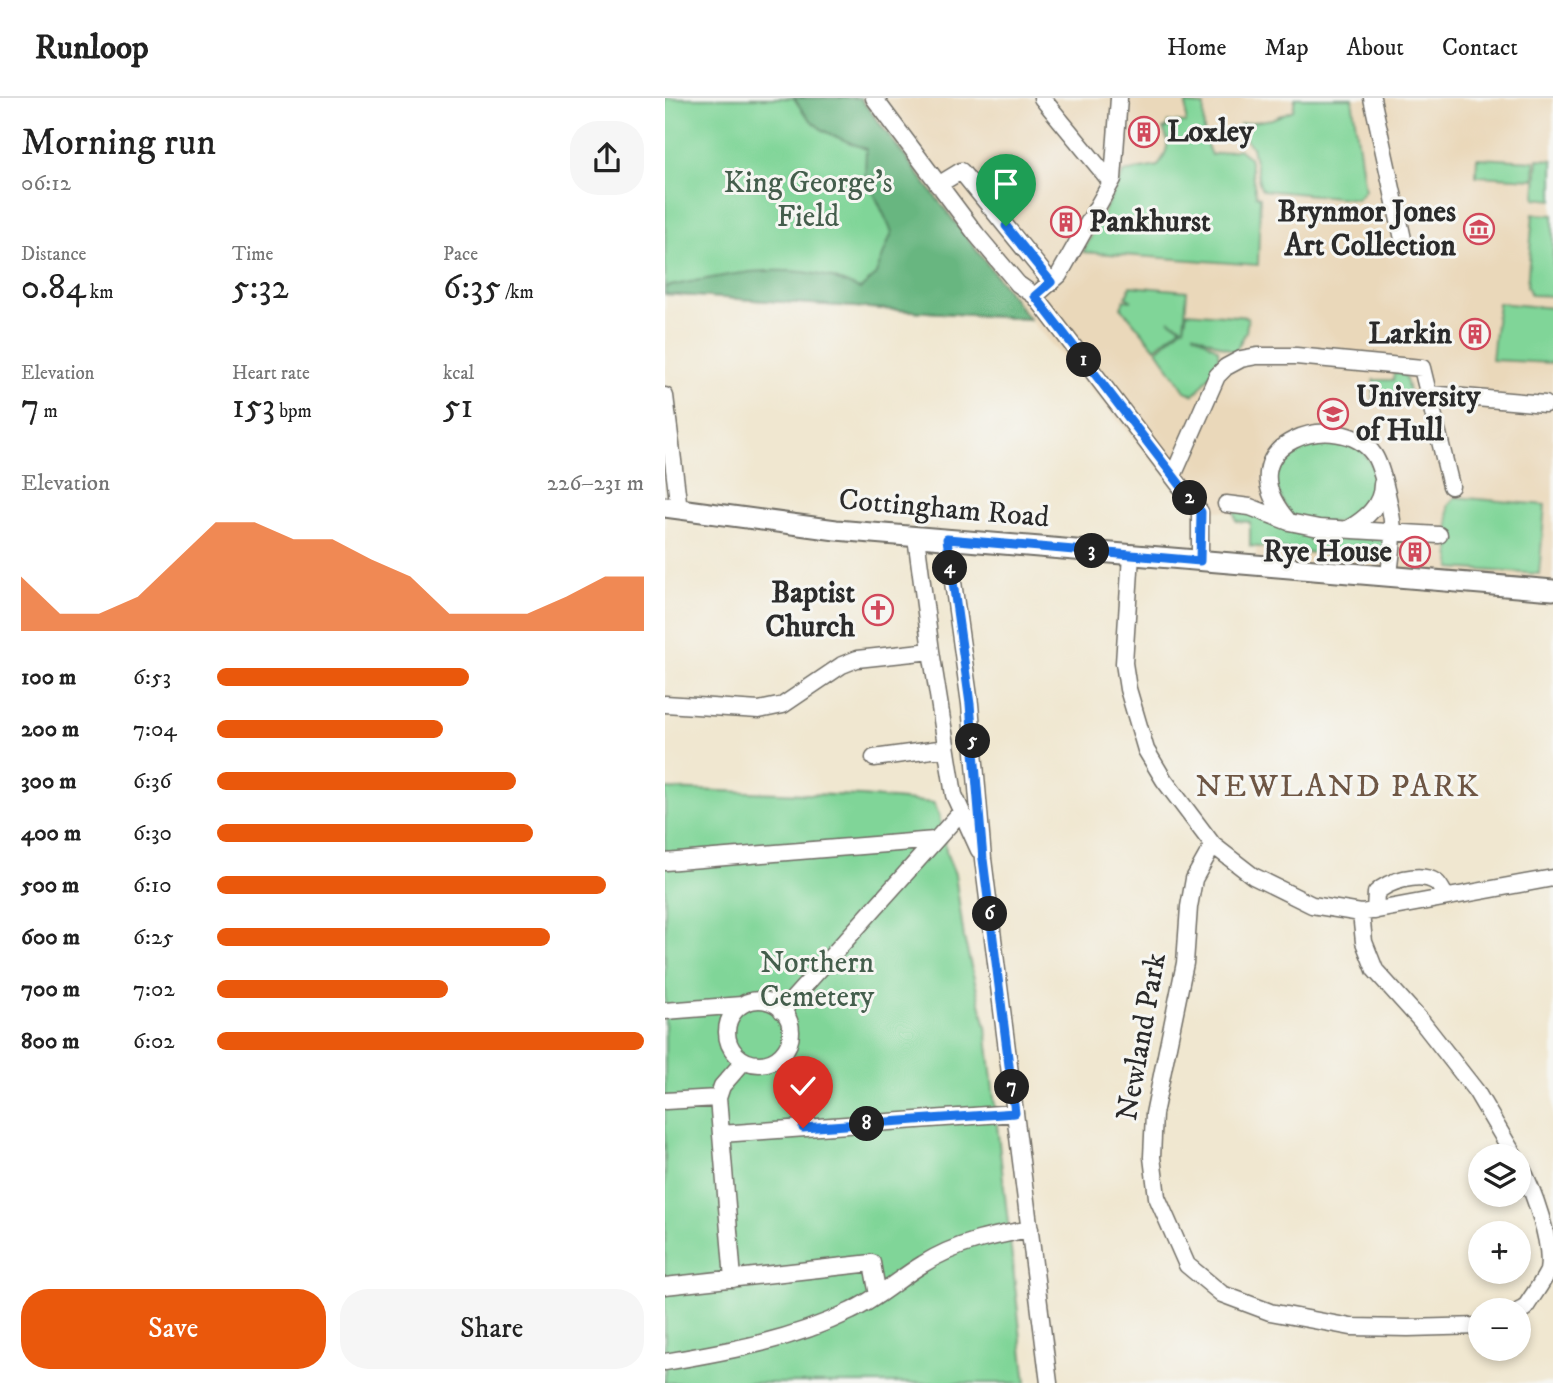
<!DOCTYPE html>
<html lang="en">
<head>
<meta charset="utf-8">
<style>
  body { margin:0; font-family:"IM FELL DW Pica",serif; background:#f6f6f6; color:#222; height:100vh; display:flex; flex-direction:column; font-size:26px; white-space:nowrap }
  * { box-sizing:border-box; margin:0 }
  p { font-size:23px; color:#767676 }
  .icon { flex:none; width:38px; height:38px; fill:none; stroke:currentColor; stroke-width:2; stroke-linecap:round; stroke-linejoin:round }
  .map { position:relative; flex:1; overflow:hidden }
  .details { display:flex; flex-direction:column; background:#fff; width:665px }
  .details>* { flex:none }
  .fabs { position:absolute; left:803px; top:1046px; display:grid; gap:14px }
  .fabs a { display:grid; place-items:center; width:63px; height:63px; border-radius:50%; background:#fff; box-shadow:0 4px 10px #0003; font-size:35px }
  .pin { position:absolute; display:grid; place-items:center; width:60px; height:60px; color:#fff; margin:-72px -30px; border-radius:50% 50% 50% 0; rotate:-45deg; box-shadow:0 0 7px #0007 }
  .pin .icon { rotate:45deg }
  .km { position:absolute; width:35px; height:35px; margin:-18px; border-radius:50%; background:#222; color:#fff; font-size:19px; line-height:35px; text-align:center }
  .round { display:grid; place-items:center; flex:none; width:74px; height:74px; border-radius:28px; background:#f6f6f6 }
  .summary { display:flex; align-items:center; justify-content:space-between; height:119px; padding:0 21px }
  h1 { font-size:38px; font-weight:600; line-height:52px }
  .figures { display:grid; grid-template-columns:repeat(3,1fr); gap:10px; height:119px; padding:7px 21px }
  .figures div { display:grid; align-content:center }
  .figures b { font-size:35px; font-weight:600 }
  .figures small { font-size:19px; font-weight:400 }
  .figures p { font-size:19px }
  .chart { height:196px; padding:14px 21px }
  .chart p { display:flex; justify-content:space-between }
  .chart svg { width:100%; height:126px; margin-top:7px; fill:#ea580c; opacity:.7 }
  .button { display:flex; gap:14px; margin-top:auto; padding:14px 21px }
  .button a { flex:1; height:80px; border-radius:28px; background:#ea580c; color:#fff; font-size:28px; font-weight:600; line-height:80px; text-align:center }
  .button a+a { background:#f6f6f6; color:#222 }
  ul { padding:0 21px; list-style:none; font-size:23px }
  li { display:grid; grid-template-columns:112px 84px 1fr; align-items:center; height:52px }
  li i { height:18px; border-radius:9px; background:#ea580c }
  header { display:flex; align-items:center; gap:42px; box-sizing:border-box; height:98px; padding:0 35px; background:#fff; border-bottom:2px solid #e0e0e0 }
  header strong { font-size:33px }
  nav { display:flex; gap:38px; margin-inline-start:auto; font-size:24px }
  main { display:flex; flex:1; min-height:0 }
  .map>svg:first-child { display:block }
</style>
</head>
<body>
<header>
<strong>Runloop</strong>
<nav><a>Home</a><a>Map</a><a>About</a><a>Contact</a></nav>
</header>
<main>
<section class="details">
<div class="summary"><div><h1>Morning run</h1><p>06:12</p></div><a class="round"><svg class="icon" aria-label="share" viewBox="0 0 24 24"><path d="M12 15V3M7 8l5-5 5 5M5 13v7h14v-7"/></svg></a></div>
<div class="figures">
<div><p>Distance</p><b>0.84<small> km</small></b></div>
<div><p>Time</p><b>5:32</b></div>
<div><p>Pace</p><b>6:35<small> /km</small></b></div>
</div>
<div class="figures">
<div><p>Elevation</p><b>7<small> m</small></b></div>
<div><p>Heart rate</p><b>153<small> bpm</small></b></div>
<div><p>kcal</p><b>51</b></div>
</div>
<div class="chart"><p><span>Elevation</span>226–231 m</p>
<svg viewBox="0 0 160 44" preserveAspectRatio="none"><path d="M0 44V25L10 38L20 38L30 32L40 19L50 6L60 6L70 12L80 12L90 19L100 25L110 38L120 38L130 38L140 32L150 25L160 25V44z"/></svg>
</div>
<ul>
<li><b>100 m</b>6:53<i style="width:59%"></i></li>
<li><b>200 m</b>7:04<i style="width:53%"></i></li>
<li><b>300 m</b>6:36<i style="width:70%"></i></li>
<li><b>400 m</b>6:30<i style="width:74%"></i></li>
<li><b>500 m</b>6:10<i style="width:91%"></i></li>
<li><b>600 m</b>6:25<i style="width:78%"></i></li>
<li><b>700 m</b>7:02<i style="width:54%"></i></li>
<li><b>800 m</b>6:02<i style="width:100%"></i></li>
</ul>
<div class="button"><a>Save</a><a>Share</a></div>
</section>
<div class="map">
<svg width="888" height="1285" viewBox="0 0 888 1285">
  <rect width="100%" height="100%" fill="#f6f6f2"/>
  <filter id="ink" filterUnits="userSpaceOnUse"><feTurbulence type="fractalNoise" baseFrequency=".0143" numOctaves="2"/><feDisplacementMap in="SourceGraphic" scale="14" xChannelSelector="R" yChannelSelector="G"/><feConvolveMatrix kernelMatrix="1 2 1 2 8 2 1 2 1" color-interpolation-filters="sRGB"/></filter>
  <filter id="wash" filterUnits="userSpaceOnUse"><feTurbulence type="fractalNoise" baseFrequency=".00686" numOctaves="4" result="noise"/><feDisplacementMap in="SourceGraphic" scale="28" xChannelSelector="R" yChannelSelector="G"/><feGaussianBlur stdDeviation="1.57" result="paint"/><feColorMatrix in="noise" values="0 0 0 0 0 0 0 0 0 0 0 0 0 0 0 0 0 1.4 0 .05"/><feComposite in="paint" operator="in"/></filter>
  <g filter="url(#wash)">
    <rect width="100%" height="100%" fill="#f0e7d0"/>
    <path fill="#ead8ba" d="M 195,0 L 888,0 L 888,488 L 591,461 L 591,416 L 531,411 L 364,221 Z"/>
    <path fill="#80d598" stroke="#568062" stroke-width="2" d="M 0,0 L 195,0 L 364,221 L 0,196 Z
      M 630,0 L 687,0 L 700,92 L 692,101 L 598,92 L 595,88 L 587,49 L 582,44 L 575,26 L 607,21 L 628,12 Z
      M 521,6 L 539,8 C 538,26 538,40 546,57 L 574,51 L 584,59 L 591,97 L 595,99 L 593,167 L 418,154 L 459,74 L 493,68 C 502,54 506,45 498,31 L 502,30 L 503,24 L 521,25 Z
      M 812,60 L 870,63 L 869,81 L 811,78 Z
      M 873,61 L 888,62 L 888,102 L 870,100 Z
      M 868,116 L 888,117 L 888,198 L 866,197 L 862,188 Z
      M 465,188 L 522,193 L 519,230 L 522,214 L 583,219 L 581,234 L 570,254 L 528,235 L 553,251 L 554,267 L 529,297 L 520,293 L 492,252 L 518,229 L 504,222 L 516,229 L 490,250 L 456,209 L 459,202 L 467,203 L 461,199 Z
      M 833,205 L 888,210 L 888,265 L 827,262 Z
      M 729,274 L 739,275 L 747,303 L 732,307 L 729,301 L 708,303 L 709,282 L 728,282 Z
      M 635,342 L 682,343 L 695,349 L 713,376 L 711,399 L 687,424 L 645,425 L 624,418 C 605,373 599,378 635,342 Z
      M 790,399 L 880,407 L 874,476 L 786,470 L 783,408 Z
      M 568,409 L 722,437 L 720,463 L 585,448 L 585,424 L 571,423 Z
      M 0,691 L 197,698 L 269,705 L 274,717 L 282,757 L 290,776 L 299,840 L 321,929 L 361,1285 L 0,1285 Z"/>
    <path fill="#68b680" stroke="#4a7056" stroke-width="2" d="M 129,0 L 195,0 L 364,221 L 0,196 L 0,189 C 53,179 110,164 164,179 C 174,182 185,187 195,191 L 210,178 L 227,134 L 200,76 L 201,51 C 167,37 149,34 129,0 Z"/>
  </g>
  <g filter="url(#ink)">
    <g fill="none" stroke-linecap="round" stroke-linejoin="round">
      <g stroke="#706d65" stroke-width="19">
        <path id="minor" d="M 209,0 L 311,136 L 353,186 L 370,198
          M 377,0 L 446,84
          M 454,0 L 448,81 L 394,177 L 370,198 L 535,414 L 535,463
          M 707,0 L 738,141
          M 273,87 L 296,73 L 386,184
          M 764,296 L 880,306
          M 0,298 L 14,411
          M 508,378 L 552,278 L 561,269 L 576,261 L 592,258 L 631,258 L 757,270 L 786,388
          M 561,406 L 585,409 L 624,424 L 654,430 L 774,437
          M 624,424 C 554,344 677,308 709,357 C 718,371 728,419 728,435 C 728,450 725,464 724,478
          M 683,431 C 700,421 717,408 717,386
          M 251,439 L 266,553 L 289,697 L 314,752
          M 282,441 L 305,606 L 318,761 L 384,1285
          M 466,457 L 459,565 L 463,591 L 481,652 L 499,682 L 548,747 L 588,778 L 647,807 L 696,815 L 888,780
          M 0,606 L 94,612 L 118,607 L 177,567 L 192,561 L 266,553
          M 209,660 L 281,650
          M 548,747 L 529,781 L 524,809 L 520,865 L 489,1016 L 487,1059 L 492,1099 L 522,1167 L 557,1196 L 605,1214 L 686,1229 L 743,1230 L 816,1228
          M 0,764 L 270,742
          M 710,813 L 711,795 C 723,783 755,773 771,784 C 775,787 778,794 781,799
          M 696,815 L 699,844 L 710,872 L 757,924 L 811,993 L 850,1059
          M62 934a32 32 0 1 1 64 0a32 32 0 1 1-64 0Z
          M 0,913 L 77,907
          M 117,913 L 296,714
          M 0,1003 L 53,1000
          M 56,1036 L 350,1015
          M 854,1065 C 868,1091 888,1145 883,1173 C 877,1186 867,1198 860,1210 L 854,1213
          M 68,1181 L 53,1000 L 57,988 L 79,963
          M 0,1188 L 207,1165 L 213,1197
          M 0,1264 C 64,1253 127,1242 186,1213 C 212,1201 233,1181 258,1166 C 291,1145 327,1138 365,1131"/>
      </g>
      <g stroke="#706d65" stroke-width="23">
        <path id="major" d="M 0,409 L 171,432 L 888,492"/>
      </g>
      <use href="#minor" stroke="#fff" stroke-width="16"/>
      <use href="#major" stroke="#fff" stroke-width="19"/>
    </g>
  </g>
  <g fill="none" stroke-linecap="round" stroke-linejoin="round" filter="url(#ink)">
    <g stroke="#fff" stroke-width="14">
      <path id="route" d="M 138,1030 L 350,1015 L 318,761 L 305,606 L 282,441 L 535,463 L 536,414 L 370,198 L 386,184 L 341,128"/>
    </g>
    <use href="#route" stroke="#1a73e8" stroke-width="9"/>
  </g>
  <defs>
    <g id="building-ring" transform="scale(1.575)"><circle r="9.5" fill="#f6f6f2" stroke="#d1495b" stroke-width="1.5"/><path d="M-4-6H4V6H1V3H-1V6H-4ZM-2.5-4.3h1.7v1.8h-1.7ZM.8-4.3h1.7v1.8H.8ZM-2.5-1h1.7V.8h-1.7ZM.8-1h1.7V.8H.8Z" fill="#d1495b"/></g>
    <g id="museum-ring" transform="scale(1.575)"><circle r="9.5" fill="#f6f6f2" stroke="#d1495b" stroke-width="1.5"/><path d="M0-6L6-3V-2H-6V-3ZM-5-1h2V3h-2ZM-1-1h2V3h-2ZM3-1h2V3H3ZM-6 4H6V6H-6Z" fill="#d1495b"/></g>
    <g id="university-ring" transform="scale(1.575)"><circle r="9.5" fill="#f6f6f2" stroke="#d1495b" stroke-width="1.5"/><path d="M0-5L7-2L0 1L-7-2ZM-4 1L0 2.5L4 1V4Q0 6-4 4Z" fill="#d1495b"/></g>
    <g id="church-ring" transform="scale(1.575)"><circle r="9.5" fill="#f6f6f2" stroke="#d1495b" stroke-width="1.5"/><path d="M-1.2-6h2.4v3.5h3.3v2.4h-3.3V6h-2.4V-.1h-3.3v-2.4h3.3Z" fill="#d1495b"/></g>
  </defs>
  <g fill-rule="evenodd">
    <use href="#building-ring" x="479" y="34"/>
    <use href="#building-ring" x="401" y="124"/>
    <use href="#museum-ring" x="814" y="131"/>
    <use href="#building-ring" x="810" y="236"/>
    <use href="#university-ring" x="668" y="316"/>
    <use href="#building-ring" x="750" y="454"/>
    <use href="#church-ring" x="213" y="512"/>
  </g>
  <g text-anchor="middle" dominant-baseline="central" stroke-width="6" stroke-linejoin="round" paint-order="stroke">
    <g font-size="30" font-weight="bold" fill="#2b2b2b" stroke="#f6f6f2" text-anchor="end">
      <text x="502" y="34" text-anchor="start">Loxley</text>
      <text x="791" y="114">Brynmor Jones<tspan x="791" dy="34">Art Collection</tspan></text>
      <text x="424" y="124" text-anchor="start">Pankhurst</text>
      <text x="787" y="236">Larkin</text>
      <text x="691" y="299" text-anchor="start">University<tspan x="691" dy="34">of Hull</tspan></text>
      <text x="727" y="454">Rye House</text>
      <text x="190" y="495">Baptist<tspan x="190" dy="34">Church</tspan></text>
    </g>
    <g font-size="30" fill="#445e4c" stroke="#f6f6f2">
      <text x="143" y="85">King George's<tspan x="143" dy="34">Field</tspan></text>
      <text x="152" y="865">Northern<tspan x="152" dy="34">Cemetery</tspan></text>
    </g>
    <g font-size="30" fill="#2b2b2b" stroke="#f6f6f2">
      <text transform="translate(279 411) rotate(5)">Cottingham Road</text>
      <text transform="translate(477 939) rotate(-80)">Newland Park</text>
    </g>
    <g font-size="32" letter-spacing="2" fill="#6e5644" stroke="#f6f6f2">
      <text x="673" y="689">NEWLAND PARK</text>
    </g>
  </g>
</svg>
<div class="fabs">
<a><svg class="icon" aria-label="layers" viewBox="0 0 24 24"><path d="M12 4l9 5-9 5-9-5zM3 14l9 5 9-5"/></svg></a>
<a>+</a>
<a>−</a>
</div>
<div class="pin" style="left:341px;top:128px;background:#1e9e55"><svg class="icon" aria-label="arrive" viewBox="0 0 24 24"><path d="M6 21V4h12l-3 4 3 4H6"/></svg></div>
<div class="pin" style="left:138px;top:1030px;background:#d93025"><svg class="icon" aria-label="check" viewBox="0 0 24 24"><path d="M5 12l5 5 9-10"/></svg></div>
<b class="km" style="left:419px;top:262px">1</b>
<b class="km" style="left:525px;top:400px">2</b>
<b class="km" style="left:427px;top:453px">3</b>
<b class="km" style="left:285px;top:470px">4</b>
<b class="km" style="left:308px;top:643px">5</b>
<b class="km" style="left:325px;top:816px">6</b>
<b class="km" style="left:347px;top:989px">7</b>
<b class="km" style="left:202px;top:1026px">8</b>
</div>
</main>
</body>
</html>
